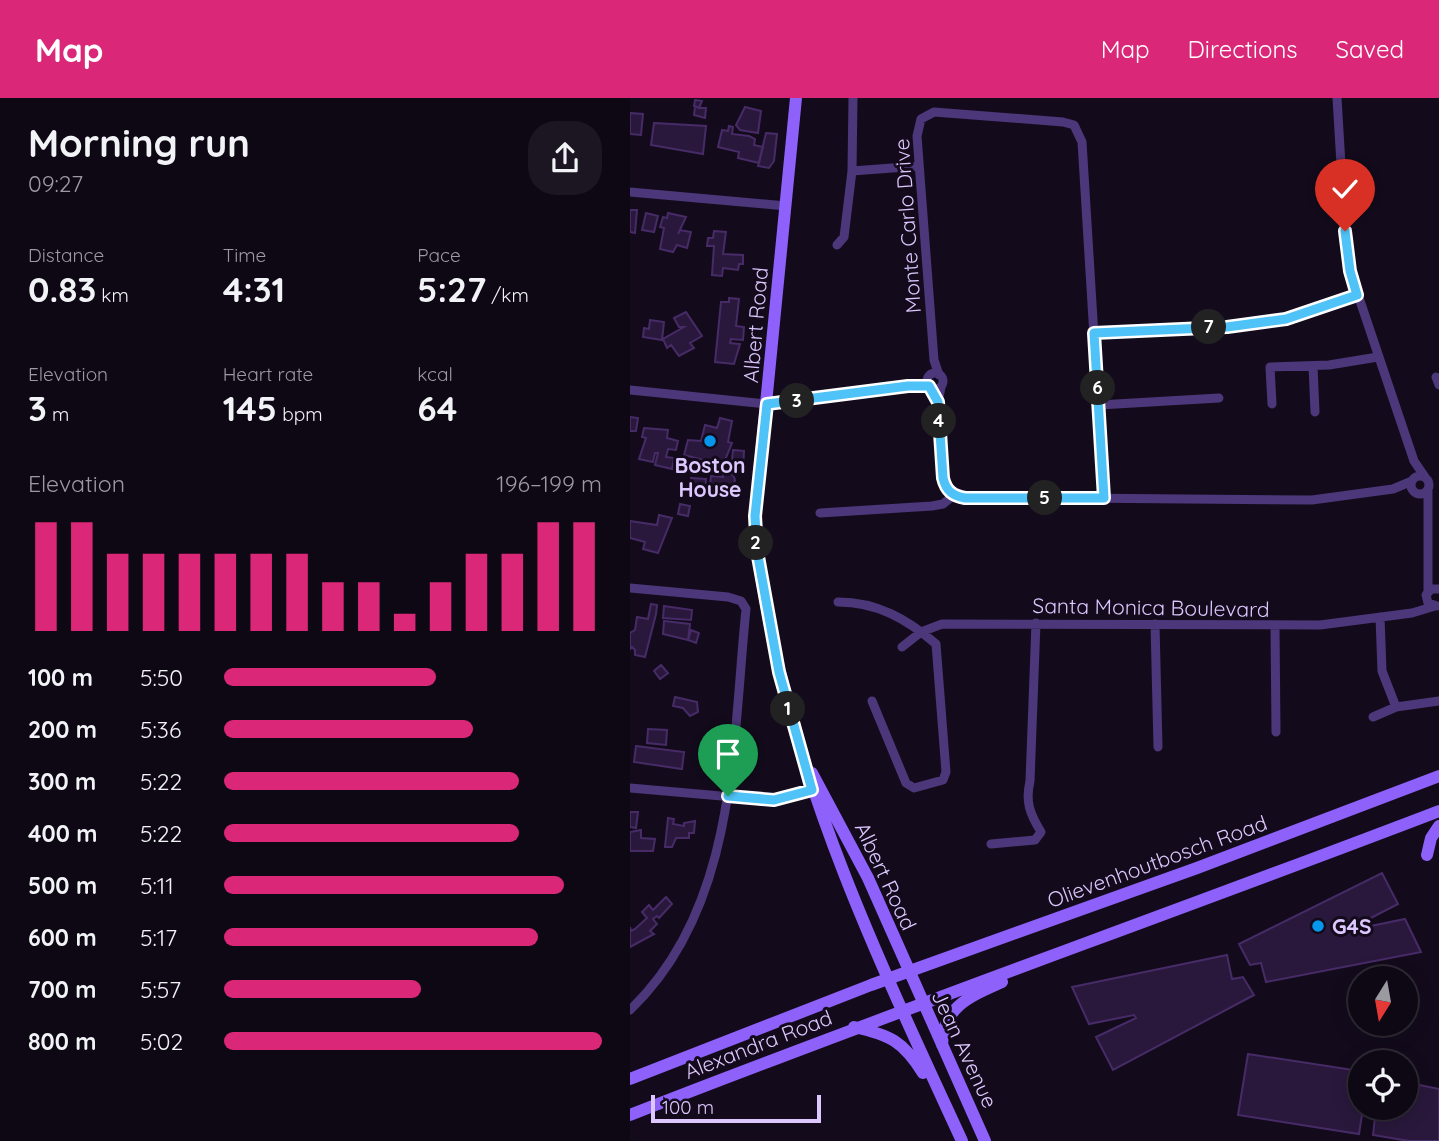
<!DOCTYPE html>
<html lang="en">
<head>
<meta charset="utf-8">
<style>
  body { margin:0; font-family:Quicksand,sans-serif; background:#1c1622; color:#f1f3f6; height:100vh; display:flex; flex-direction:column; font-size:26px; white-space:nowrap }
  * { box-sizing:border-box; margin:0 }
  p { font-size:23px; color:#9b9aa0 }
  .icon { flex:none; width:38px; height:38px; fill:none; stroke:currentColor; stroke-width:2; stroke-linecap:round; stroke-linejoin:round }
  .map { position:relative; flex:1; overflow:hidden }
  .side { display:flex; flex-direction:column; background:#0e0815; width:630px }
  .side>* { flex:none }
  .needle { width:46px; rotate:191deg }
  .buttons { position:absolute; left:718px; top:868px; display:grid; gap:14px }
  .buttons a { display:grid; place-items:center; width:70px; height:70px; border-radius:50%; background:#0e0815; box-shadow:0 4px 18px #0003,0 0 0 2px #2e2934; font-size:35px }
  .scale { position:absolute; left:21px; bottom:18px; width:170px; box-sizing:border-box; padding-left:7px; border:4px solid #dcc7fe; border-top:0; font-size:19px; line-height:24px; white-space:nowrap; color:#dcc7fe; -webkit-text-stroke:5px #130b1c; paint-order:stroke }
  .pin { position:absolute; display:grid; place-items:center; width:60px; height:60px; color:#fff; margin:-72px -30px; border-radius:50% 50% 50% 0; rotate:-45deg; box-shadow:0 0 7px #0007 }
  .pin .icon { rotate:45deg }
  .km { position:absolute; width:35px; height:35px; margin:-18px; border-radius:50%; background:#222; color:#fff; font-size:19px; line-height:35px; text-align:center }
  .round { display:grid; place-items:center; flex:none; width:74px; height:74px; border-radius:28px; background:#1c1622 }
  .overview { display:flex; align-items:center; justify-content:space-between; height:119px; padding:0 28px }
  h1 { font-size:38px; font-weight:800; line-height:52px }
  .figures { display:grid; grid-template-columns:repeat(3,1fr); gap:10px; height:119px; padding:7px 28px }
  .figures div { display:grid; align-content:center }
  .figures b { font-size:35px; font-weight:800 }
  .figures small { font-size:19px; font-weight:400 }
  .figures p { font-size:19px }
  .chart { height:196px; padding:14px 28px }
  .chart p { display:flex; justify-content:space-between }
  .chart svg { width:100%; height:126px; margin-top:7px; stroke:#db2777; stroke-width:6 }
  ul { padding:0 28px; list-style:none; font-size:23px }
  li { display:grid; grid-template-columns:112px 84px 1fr; align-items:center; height:52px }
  li i { height:18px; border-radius:9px; background:#db2777 }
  header { display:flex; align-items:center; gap:42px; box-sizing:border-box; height:98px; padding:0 35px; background:#db2777; color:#fff }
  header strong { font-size:33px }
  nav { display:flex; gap:38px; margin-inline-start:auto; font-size:24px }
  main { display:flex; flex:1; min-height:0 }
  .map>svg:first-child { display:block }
</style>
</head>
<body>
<header>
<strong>Map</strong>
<nav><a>Map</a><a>Directions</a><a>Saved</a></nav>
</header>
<main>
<section class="side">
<div class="overview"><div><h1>Morning run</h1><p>09:27</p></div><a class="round"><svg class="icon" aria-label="share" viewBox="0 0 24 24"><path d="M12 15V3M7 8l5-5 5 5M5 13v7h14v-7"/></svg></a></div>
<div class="figures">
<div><p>Distance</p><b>0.83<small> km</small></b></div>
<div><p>Time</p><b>4:31</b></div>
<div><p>Pace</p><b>5:27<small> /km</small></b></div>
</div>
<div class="figures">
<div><p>Elevation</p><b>3<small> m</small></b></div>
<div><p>Heart rate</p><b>145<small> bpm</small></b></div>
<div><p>kcal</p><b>64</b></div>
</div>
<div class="chart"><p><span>Elevation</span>196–199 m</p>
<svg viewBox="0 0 160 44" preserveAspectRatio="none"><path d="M5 44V6M15 44V6M25 44V17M35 44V17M45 44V17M55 44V17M65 44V17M75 44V17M85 44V27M95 44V27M105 44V38M115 44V27M125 44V17M135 44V17M145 44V6M155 44V6"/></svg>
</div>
<ul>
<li><b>100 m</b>5:50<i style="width:56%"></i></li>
<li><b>200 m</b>5:36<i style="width:66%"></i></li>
<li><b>300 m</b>5:22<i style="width:78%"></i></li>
<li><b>400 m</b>5:22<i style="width:78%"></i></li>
<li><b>500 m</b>5:11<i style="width:90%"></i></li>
<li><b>600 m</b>5:17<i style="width:83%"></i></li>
<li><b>700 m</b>5:57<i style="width:52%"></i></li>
<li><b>800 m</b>5:02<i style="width:100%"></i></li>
</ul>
</section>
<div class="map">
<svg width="809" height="1043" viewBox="0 0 809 1043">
  <rect width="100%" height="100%" fill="#130b1c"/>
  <path fill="#29183c" stroke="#472b67" stroke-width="2" d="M 65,2 L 72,3 L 69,10 L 76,10 L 75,20 L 64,17 L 65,9 L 68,9 L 64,8 Z
    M 115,9 L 131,13 L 128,35 L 110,32 L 106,27 Z
    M 0,15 L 13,16 L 11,37 L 0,36 Z
    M 24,25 L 76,28 L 73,56 L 21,47 Z
    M 99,28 L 103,29 L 102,36 L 119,38 L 125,41 L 124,47 L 133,49 L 129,65 L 108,60 L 109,54 L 88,49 L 92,32 L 98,33 Z
    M 136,35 L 147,36 L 144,63 L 139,70 L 128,68 Z
    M 0,112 L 7,112 L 5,135 L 0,134 Z
    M 16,115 L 28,118 L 24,134 L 12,132 Z
    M 38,115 L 56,119 L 48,136 L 50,132 L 61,134 L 57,150 L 47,147 L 43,154 L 30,151 L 34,130 L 30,129 L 33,119 L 37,120 Z
    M 84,133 L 96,134 L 93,156 L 113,157 L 113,166 L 109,166 L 108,172 L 93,170 L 92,178 L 82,177 L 84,148 L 77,148 L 78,140 L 83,140 Z
    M 99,200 L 109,201 L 106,228 L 114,229 L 113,242 L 101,241 L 100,245 L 110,246 L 104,266 L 85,264 L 91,204 L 99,204 Z
    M 56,214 L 72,238 L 60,245 L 64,250 L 49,258 L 41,247 L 37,250 L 33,241 L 54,229 L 49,229 L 44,220 Z
    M 20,222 L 34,224 L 32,242 L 13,239 L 14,230 L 19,231 Z
    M 0,319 L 8,320 L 6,333 L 0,333 Z
    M 90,320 L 102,323 L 98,344 L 102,345 L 93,367 L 54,357 L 58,342 L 71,343 L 75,327 L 87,330 Z
    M 14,330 L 38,332 L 37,340 L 48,343 L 46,352 L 38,351 L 36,359 L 44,360 L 42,371 L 25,367 L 28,355 L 25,355 L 23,364 L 9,361 L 16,340 L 12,339 Z
    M 103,352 L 114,353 L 113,373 L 101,372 Z
    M 93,374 L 103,377 L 105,382 L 100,397 L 79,395 L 81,378 L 93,379 Z
    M 61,380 L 76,381 L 75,396 L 60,395 Z
    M 50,406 L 60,408 L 58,418 L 48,416 Z
    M 29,417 L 42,420 L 28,455 L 13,451 L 15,444 L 0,440 L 0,423 L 27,427 Z
    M 21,506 L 27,507 L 26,516 L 15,559 L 5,557 L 5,552 L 2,549 L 0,551 L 0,535 L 5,532 L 7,519 L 18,521 Z
    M 34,508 L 62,512 L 61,522 L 33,520 Z
    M 34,523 L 60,526 L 58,542 L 33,536 Z
    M 61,532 L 69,535 L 66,545 L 58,542 Z
    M 31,567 L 38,575 L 30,581 L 24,573 Z
    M 45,599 L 67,604 L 68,614 L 60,618 L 53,610 L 43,608 Z
    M 18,631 L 37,632 L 36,647 L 17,645 Z
    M 6,648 L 54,654 L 52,671 L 4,664 Z
    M 0,714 L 8,714 L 6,730 L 0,729 Z
    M 38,720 L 44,721 L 43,726 L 54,728 L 54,725 L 65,723 L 64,735 L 59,735 L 59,740 L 46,740 L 42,749 L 35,749 Z
    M 11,732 L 11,740 L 25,741 L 23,753 L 0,753 L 0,734 Z
    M 752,775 L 768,806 L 729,826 L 731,830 L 775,821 L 791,854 L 636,884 L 631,865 L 620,867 L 609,846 Z
    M 36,799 L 42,806 L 29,820 L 27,818 L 23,821 L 27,826 L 20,833 L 24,836 L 0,849 L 0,829 L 1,833 L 5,831 L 17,820 L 12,814 L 19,807 L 23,812 Z
    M 597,857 L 602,881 L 613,879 L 624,897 L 483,972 L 466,939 L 506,920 L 504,917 L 459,926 L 442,889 Z
    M 618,956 L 730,973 L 730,1010 L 733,1010 L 729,1036 L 608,1017 Z
    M 775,984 L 809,991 L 809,1043 L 779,1043 L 743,1037 L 746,1010 L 775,1010 Z"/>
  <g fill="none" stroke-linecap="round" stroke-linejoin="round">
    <path stroke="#4c377a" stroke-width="9" d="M 707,0 L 715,133 L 720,173 L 784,363 L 795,379
      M 222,73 L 289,68
      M 0,94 L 156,108
      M 207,147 L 214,139 L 222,73 L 223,0
      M 464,235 L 597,229 L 656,221 L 727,197
      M 683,268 L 685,314
      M297 283a8 8 0 1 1 16 0a8 8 0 1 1-16 0Z
      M 309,277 L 304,262 L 287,38 L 291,21 L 304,14 L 433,24 L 444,27 L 452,44 L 474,400
      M 806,279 L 809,287
      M 311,289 L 308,304 L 313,380 L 316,389 L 328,399 L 682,402 L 763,391 L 782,383
      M 0,292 L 137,306 L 279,288 L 299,288
      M 642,306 L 640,269 L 699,267 L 748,259
      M 469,307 L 589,300
      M781 387a9 9 0 1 1 18 0a9 9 0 1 1-18 0Z
      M 798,393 L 798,494
      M 190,415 L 302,408 L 313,406 L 324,397
      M 0,490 L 98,499 L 111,503 L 116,511 C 102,648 107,810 0,912
      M 208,504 C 247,504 277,521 306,546 L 316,674 L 313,682 L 284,690 L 276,685 L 242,603
      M 807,508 L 798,505 L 796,497 L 801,491 L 809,491
      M 750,519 L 752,573 L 766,609
      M 525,526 L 528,649
      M 645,528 L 646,634
      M 272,549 L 291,534 L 312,526 L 690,527 L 782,515 L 805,508
      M 743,619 L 766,609 L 809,603
      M 0,690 L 137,702 L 188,689
      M 361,746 L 405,742 L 411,734 C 400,716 395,704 400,683 L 406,525"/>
    <path stroke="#8f61fb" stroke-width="12" d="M 166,0 L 125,418 C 126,457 134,495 141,533 C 176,712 256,878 332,1043
      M 182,675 L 238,780 L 355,1043
      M 797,757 L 801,740 L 809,728
      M 224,929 C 260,937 273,943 293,975
      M 312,947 C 313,908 341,898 372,884
      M 0,981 L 241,887 L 567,770 L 809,678
      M 0,1017 C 268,912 540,816 809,713"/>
  </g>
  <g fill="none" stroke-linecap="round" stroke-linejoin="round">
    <g stroke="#fff" stroke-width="14">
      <path id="route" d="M 98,698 L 144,702 L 182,692 L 149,574 L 127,453 L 125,418 L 137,306 L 278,288 L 299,288 L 308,304 L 313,380 C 316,393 323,398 335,400 L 474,400 L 464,235 L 597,229 L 656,221 L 727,197 L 720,173 L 715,133"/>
    </g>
    <use href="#route" stroke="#4fc3f7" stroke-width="9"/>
  </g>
  <g fill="#0696eb" stroke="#130b1c" stroke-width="2.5">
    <circle cx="80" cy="343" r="7"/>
    <circle cx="688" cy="828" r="7"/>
  </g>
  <g text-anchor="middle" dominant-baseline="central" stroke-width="6" stroke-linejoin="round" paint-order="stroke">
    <g font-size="21" fill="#dcc7fe" stroke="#130b1c">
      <text transform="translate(277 128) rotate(-94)">Monte Carlo Drive</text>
      <text transform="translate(125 227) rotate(-85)">Albert Road</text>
      <text transform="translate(521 509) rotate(1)">Santa Monica Boulevard</text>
      <text transform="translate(527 763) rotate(-20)">Olievenhoutbosch Road</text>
      <text transform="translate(256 778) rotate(65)">Albert Road</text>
      <text transform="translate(128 946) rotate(-21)">Alexandra Road</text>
      <text transform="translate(335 951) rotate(65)">Jean Avenue</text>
    </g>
    <g font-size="21" font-weight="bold" fill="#dcc7fe" stroke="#130b1c">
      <text x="80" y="367">Boston<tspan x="80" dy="24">House</tspan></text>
      <text x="702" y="828" text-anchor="start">G4S</text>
    </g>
  </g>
</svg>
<div class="buttons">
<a><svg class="needle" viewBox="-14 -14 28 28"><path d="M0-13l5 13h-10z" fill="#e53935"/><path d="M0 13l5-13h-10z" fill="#9b9aa0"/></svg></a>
<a><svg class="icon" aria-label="locate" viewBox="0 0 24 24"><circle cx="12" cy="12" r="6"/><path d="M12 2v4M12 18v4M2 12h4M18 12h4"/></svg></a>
</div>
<div class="scale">100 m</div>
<div class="pin" style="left:98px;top:698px;background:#1e9e55"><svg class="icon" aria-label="arrive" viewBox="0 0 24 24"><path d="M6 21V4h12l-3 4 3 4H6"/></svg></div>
<div class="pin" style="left:715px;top:133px;background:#d93025"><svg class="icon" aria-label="check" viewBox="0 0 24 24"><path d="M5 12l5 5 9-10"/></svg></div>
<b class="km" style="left:158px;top:611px">1</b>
<b class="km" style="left:126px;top:445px">2</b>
<b class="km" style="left:167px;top:303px">3</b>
<b class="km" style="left:309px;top:323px">4</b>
<b class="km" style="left:415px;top:400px">5</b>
<b class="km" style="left:468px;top:290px">6</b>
<b class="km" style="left:579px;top:229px">7</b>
</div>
</main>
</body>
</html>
